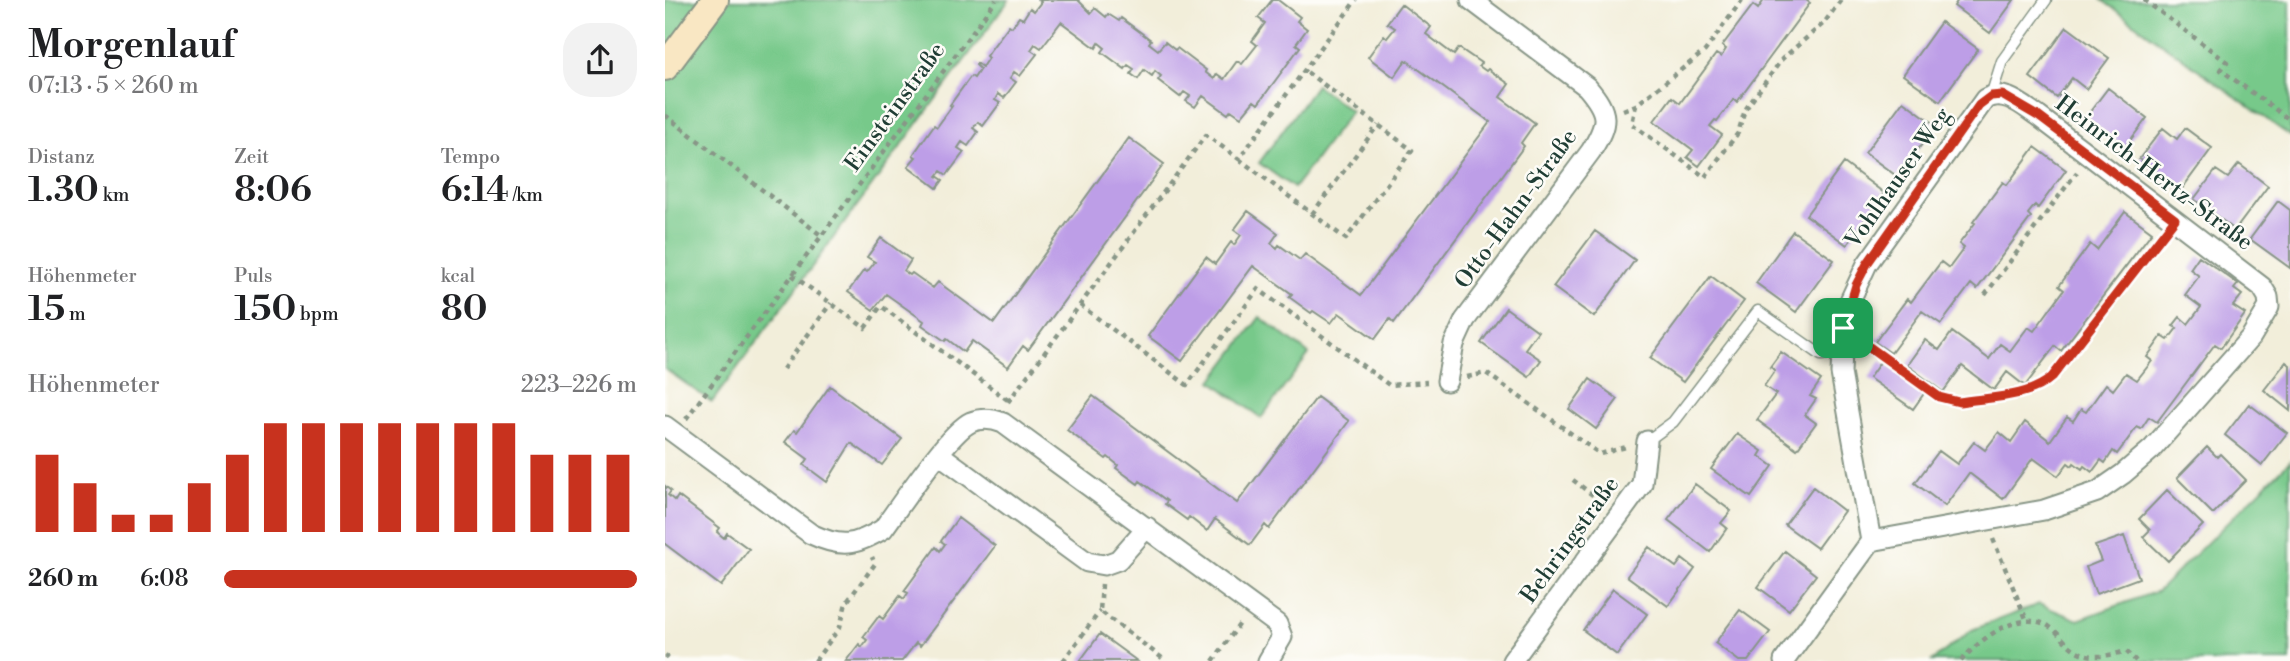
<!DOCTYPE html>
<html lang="de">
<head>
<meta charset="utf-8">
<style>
  body { margin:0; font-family:"Libre Bodoni",serif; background:#f2f2f2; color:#202124; height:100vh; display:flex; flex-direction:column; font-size:26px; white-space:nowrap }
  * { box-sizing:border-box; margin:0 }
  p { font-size:23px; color:#757577 }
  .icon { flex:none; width:38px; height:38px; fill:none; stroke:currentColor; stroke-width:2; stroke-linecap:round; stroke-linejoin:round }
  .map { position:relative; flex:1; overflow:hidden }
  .drawer { display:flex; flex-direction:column; background:#fff; width:665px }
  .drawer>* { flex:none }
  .pin { position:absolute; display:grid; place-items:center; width:60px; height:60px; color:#fff; margin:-30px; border-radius:14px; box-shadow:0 4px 10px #0006 }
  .round { display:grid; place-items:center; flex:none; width:74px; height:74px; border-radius:28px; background:#f2f2f2 }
  .head { display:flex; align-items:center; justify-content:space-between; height:119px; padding:0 28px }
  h1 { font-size:38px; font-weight:600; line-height:52px }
  .stats { display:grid; grid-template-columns:repeat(3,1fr); gap:10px; height:119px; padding:7px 28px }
  .stats div { display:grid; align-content:center }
  .stats b { font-size:35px; font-weight:600 }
  .stats small { font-size:19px; font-weight:400 }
  .stats p { font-size:19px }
  .chart { height:196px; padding:14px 28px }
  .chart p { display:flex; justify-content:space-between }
  .chart svg { width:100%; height:126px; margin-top:7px; stroke:#c8321e; stroke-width:6 }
  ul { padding:0 28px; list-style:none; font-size:23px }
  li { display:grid; grid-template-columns:112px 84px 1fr; align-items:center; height:52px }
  li i { height:18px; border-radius:9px; background:#c8321e }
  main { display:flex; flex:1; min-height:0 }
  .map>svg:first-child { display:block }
</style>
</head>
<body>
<main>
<section class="drawer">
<div class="head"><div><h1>Morgenlauf</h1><p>07:13 · 5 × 260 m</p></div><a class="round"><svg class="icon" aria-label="share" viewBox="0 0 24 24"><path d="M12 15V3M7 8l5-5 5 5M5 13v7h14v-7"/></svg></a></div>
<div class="stats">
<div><p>Distanz</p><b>1.30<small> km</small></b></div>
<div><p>Zeit</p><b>8:06</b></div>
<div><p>Tempo</p><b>6:14<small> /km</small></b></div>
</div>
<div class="stats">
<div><p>Höhenmeter</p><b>15<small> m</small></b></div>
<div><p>Puls</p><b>150<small> bpm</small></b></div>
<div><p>kcal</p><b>80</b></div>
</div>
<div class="chart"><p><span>Höhenmeter</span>223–226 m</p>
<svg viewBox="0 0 160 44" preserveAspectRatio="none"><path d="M5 44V17M15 44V27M25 44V38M35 44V38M45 44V27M55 44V17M65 44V6M75 44V6M85 44V6M95 44V6M105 44V6M115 44V6M125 44V6M135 44V17M145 44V17M155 44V17"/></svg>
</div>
<ul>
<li><b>260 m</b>6:08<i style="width:100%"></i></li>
</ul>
</section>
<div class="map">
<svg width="1625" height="661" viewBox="0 0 1625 661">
  <rect width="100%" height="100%" fill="#fdfcf7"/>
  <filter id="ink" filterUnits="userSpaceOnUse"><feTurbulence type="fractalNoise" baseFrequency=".0143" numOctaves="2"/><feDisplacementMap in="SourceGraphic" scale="14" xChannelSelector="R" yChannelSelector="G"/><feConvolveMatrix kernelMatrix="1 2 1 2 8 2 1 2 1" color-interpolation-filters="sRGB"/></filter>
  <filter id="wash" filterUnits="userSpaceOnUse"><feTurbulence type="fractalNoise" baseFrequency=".00686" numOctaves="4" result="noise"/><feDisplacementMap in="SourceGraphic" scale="28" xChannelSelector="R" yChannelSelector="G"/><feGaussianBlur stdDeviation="1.57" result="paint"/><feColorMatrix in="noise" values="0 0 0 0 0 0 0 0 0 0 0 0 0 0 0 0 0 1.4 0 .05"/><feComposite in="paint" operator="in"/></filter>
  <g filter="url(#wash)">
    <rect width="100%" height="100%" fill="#f2eeda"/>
    <path fill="#77c98a" stroke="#4b835f" stroke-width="2" d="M 0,0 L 344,0 L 47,402 L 0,369 Z
      M 1437,0 L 1625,0 L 1625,136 Z
      M 651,85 L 686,111 L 629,188 L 594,163 Z
      M 595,317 L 644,354 L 596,418 L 547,381 Z
      M 1625,461 L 1625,661 L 1267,661 L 1307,630 L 1374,604 L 1413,620 L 1493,591 Z"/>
    <g id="blocks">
      <path fill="#bd9ee7" d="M 374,0 L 413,0 L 426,13 L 430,8 L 441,17 L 443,14 L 454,21 L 456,18 L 486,40 L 484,43 L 493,50 L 500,42 L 510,50 L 512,48 L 541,70 L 540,72 L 549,79 L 552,74 L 559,79 L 572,61 L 577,64 L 592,45 L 587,41 L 600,23 L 593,18 L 607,0 L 613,0 L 635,17 L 632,21 L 642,29 L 631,44 L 635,47 L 593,104 L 589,101 L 576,117 L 566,110 L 563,114 L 538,96 L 530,107 L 521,101 L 525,96 L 519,92 L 515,97 L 493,80 L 496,76 L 490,71 L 487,76 L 479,70 L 473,79 L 466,74 L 469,69 L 463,65 L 460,69 L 437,52 L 440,48 L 434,43 L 431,48 L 396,22 L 376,48 L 370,44 L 366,50 L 372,54 L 355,76 L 349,72 L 345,78 L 351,82 L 339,98 L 333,94 L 330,100 L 335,103 L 318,126 L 313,122 L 308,128 L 313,132 L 303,146 L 297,142 L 293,148 L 299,152 L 282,175 L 276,171 L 272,176 L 278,180 L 272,188 L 243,166 L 251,157 L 248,155 L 269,125 L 272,127 L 287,106 L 285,105 L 306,76 L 309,78 L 315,69 L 311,65 L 312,63 L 317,67 L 323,58 L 321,56 L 344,25 L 347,27 L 354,17 L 358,19 L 365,8 L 369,11 L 376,2 Z
        M 1099,0 L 1141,0 L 1145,3 L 1072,102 L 1069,99 L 1052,121 L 1050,120 L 1045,126 L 1057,135 L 1034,166 L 1022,157 L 1028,150 L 989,121 L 1007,97 L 1015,103 L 1051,54 L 1056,57 L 1061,49 L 1057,46 L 1088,5 L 1093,9 Z
        M 1293,0 L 1349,0 L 1325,33 L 1289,6 Z
        M 736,4 L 766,27 L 761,34 L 789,55 L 794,48 L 816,63 L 814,66 L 821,71 L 823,69 L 844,84 L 835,97 L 870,123 L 856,143 L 859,146 L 729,323 L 725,319 L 710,339 L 674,313 L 666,323 L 648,311 L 646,313 L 624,297 L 627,294 L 588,266 L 517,361 L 483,336 L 541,257 L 550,264 L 566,242 L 569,245 L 576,235 L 569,230 L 583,211 L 613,233 L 606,243 L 612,248 L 614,245 L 635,260 L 640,254 L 696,295 L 825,122 L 741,60 L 729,77 L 703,57 L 719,35 L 722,38 L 730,28 L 722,23 Z
        M 1276,22 L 1313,49 L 1275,101 L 1238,75 Z
        M 1402,27 L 1444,58 L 1421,89 L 1407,78 L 1392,98 L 1365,77 Z
        M 1443,88 L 1482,118 L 1460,147 L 1421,117 Z
        M 1238,101 L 1271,125 L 1233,177 L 1200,153 Z
        M 1498,128 L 1512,139 L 1520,128 L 1547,148 L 1516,190 L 1474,159 Z
        M 464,138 L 499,164 L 363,350 L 358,346 L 343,367 L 307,341 L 299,352 L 282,339 L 280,341 L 257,325 L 259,321 L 221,294 L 208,310 L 183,292 L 199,270 L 202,272 L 210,262 L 202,257 L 216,238 L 246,260 L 239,271 L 245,275 L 247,273 L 268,288 L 273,282 L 329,323 Z
        M 1370,147 L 1401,170 L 1373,208 L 1370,205 L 1363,214 L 1366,217 L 1312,289 L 1306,284 L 1276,324 L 1257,311 L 1226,353 L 1210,342 L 1242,299 L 1246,302 L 1276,262 L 1284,268 L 1299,248 L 1294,244 L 1310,223 L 1308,222 L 1338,182 L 1342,185 Z
        M 1179,163 L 1219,193 L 1182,245 L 1141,215 Z
        M 1574,164 L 1603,186 L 1570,230 L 1529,199 L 1551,170 L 1563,178 Z
        M 1613,201 L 1625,210 L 1625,268 L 1585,239 Z
        M 1460,212 L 1487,232 L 1396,351 L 1390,346 L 1360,386 L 1342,372 L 1329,390 L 1297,366 L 1278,392 L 1242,365 L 1260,340 L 1274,350 L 1287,332 L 1324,359 L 1335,344 L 1345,351 L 1363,327 L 1369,331 L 1399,290 L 1394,286 L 1425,244 L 1432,250 Z
        M 930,231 L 970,260 L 929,317 L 888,287 Z
        M 1128,231 L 1169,260 L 1131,312 L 1091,283 Z
        M 1534,256 L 1573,284 L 1569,289 L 1577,295 L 1568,306 L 1580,314 L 1556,348 L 1550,344 L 1492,422 L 1484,417 L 1476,429 L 1472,427 L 1452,454 L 1448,451 L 1440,463 L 1436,460 L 1427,472 L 1419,466 L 1417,469 L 1409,463 L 1407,466 L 1403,463 L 1393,476 L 1368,458 L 1338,499 L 1304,473 L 1280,506 L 1250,483 L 1274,451 L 1292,464 L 1309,442 L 1320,450 L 1334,432 L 1346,442 L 1360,422 L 1385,441 L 1402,417 L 1408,421 L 1416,409 L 1421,412 L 1441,384 L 1448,390 L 1461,373 L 1472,380 L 1487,361 L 1482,357 L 1497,336 L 1503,340 L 1512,328 L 1508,326 L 1515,317 L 1523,324 L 1536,307 L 1520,295 L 1534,276 L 1525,269 Z
        M 1046,276 L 1079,301 L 1018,382 L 985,358 Z
        M 841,308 L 873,331 L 860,349 L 876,360 L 864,377 L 816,343 Z
        M 1116,352 L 1156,380 L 1145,396 L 1151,399 L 1140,415 L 1151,423 L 1132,449 L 1092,420 L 1111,394 L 1099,386 L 1110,370 L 1105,367 Z
        M 1216,361 L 1260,392 L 1248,409 L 1204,378 Z
        M 1621,362 L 1625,365 L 1625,411 L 1599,390 Z
        M 925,379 L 953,399 L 931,429 L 904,409 Z
        M 165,386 L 237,439 L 217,465 L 186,443 L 162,482 L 139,465 L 143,459 L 120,442 L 129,430 L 132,432 Z
        M 428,396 L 572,503 L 652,397 L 684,421 L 604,529 L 600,525 L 585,545 L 550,519 L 542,531 L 524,517 L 522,520 L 500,504 L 502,501 L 475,481 L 473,484 L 451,468 L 453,465 L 443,457 L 441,459 L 402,430 Z
        M 1584,404 L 1622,433 L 1597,465 L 1560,435 Z
        M 1072,434 L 1097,451 L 1094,456 L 1108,466 L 1086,497 L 1046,469 Z
        M 1542,447 L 1552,457 L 1555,454 L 1581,480 L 1548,514 L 1512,478 Z
        M 1030,484 L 1066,511 L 1056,523 L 1062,528 L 1045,552 L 1003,520 Z
        M 0,486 L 6,491 L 3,495 L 10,501 L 13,496 L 55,528 L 52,532 L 59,538 L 62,533 L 84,549 L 56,586 L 0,544 Z
        M 1148,487 L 1179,511 L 1152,548 L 1120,525 Z
        M 1502,490 L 1538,525 L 1503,561 L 1478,537 L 1485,530 L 1474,519 Z
        M 293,518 L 330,546 L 255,646 L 251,643 L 237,661 L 181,661 L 194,644 L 197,647 L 202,640 L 198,637 L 214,616 L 218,619 L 235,596 L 239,599 L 243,593 L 239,591 L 271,547 L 275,551 L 280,544 L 276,541 Z
        M 1459,536 L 1474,578 L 1431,594 L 1421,567 L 1436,561 L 1430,546 Z
        M 984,547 L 1011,567 L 1017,559 L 1030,569 L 1003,606 L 962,576 Z
        M 1120,551 L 1151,575 L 1124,610 L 1093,587 Z
        M 948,589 L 982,614 L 952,655 L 918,630 Z
        M 1075,610 L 1105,632 L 1083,661 L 1074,661 L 1050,643 Z
        M 435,634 L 472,661 L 415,661 Z"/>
    </g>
  </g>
  <g filter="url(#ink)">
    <use href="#blocks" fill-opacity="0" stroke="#889687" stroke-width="2"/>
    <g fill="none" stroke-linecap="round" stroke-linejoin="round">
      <g stroke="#889687" stroke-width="13">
        <path id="lane" d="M 1326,96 L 1337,61 L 1381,0
          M 982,441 L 1008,422 L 1093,311 L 1156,355 L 1176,353"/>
      </g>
      <g stroke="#889687" stroke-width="23">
        <path id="street" d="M 782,381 L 789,344 L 800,320 L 926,151 C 944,122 944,113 922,87 L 806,0
          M 0,426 L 146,534 C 176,548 190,546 218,529 C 235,506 284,432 306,422 C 316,418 328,419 338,423 L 612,624 L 617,637 L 603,661
          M 274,454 L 422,562 L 439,565 L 453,560 L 482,527
          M 847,661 L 977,484 L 982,441
          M 1119,661 L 1206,541 L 1379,510 L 1432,492 L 1458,474 L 1487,449 L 1586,337 L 1604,307 L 1603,297 L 1597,287 L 1373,116 C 1358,106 1339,88 1320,99 L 1202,264 L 1183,305 L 1178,328 L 1176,373 L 1206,541"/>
      </g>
      <g stroke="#889687" stroke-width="30">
        <path id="secondary" d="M 0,67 L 50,0"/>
      </g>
      <path stroke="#889687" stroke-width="4.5" stroke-dasharray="5 5" stroke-linecap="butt" d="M 1479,0 L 1562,62 L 1556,70 L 1625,120
        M 971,105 L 967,124 L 1040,177 L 1073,133 L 1080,110 L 1117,59 L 1159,23 L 1176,0
        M 958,110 L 971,105 L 1040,51 L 1077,0
        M 0,115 L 157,236
        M 574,159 L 681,239 L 747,150 L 639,70
        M 647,214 L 713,125
        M 127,275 L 200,328 L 216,306 L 344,401
        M 1320,295 L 1412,172
        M 415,305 L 522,385 L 593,289 L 724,385 L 762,382
        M 1198,342 L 1274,397 L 1294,402 C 1325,397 1363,398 1387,377 L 1496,237
        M 118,369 L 166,303
        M 802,377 L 821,373 L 935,454 L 961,447
        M 343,402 L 541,135 L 574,159 L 691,0
        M 21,419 L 331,0
        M 908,480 L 938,503
        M 1328,539 L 1362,621
        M 437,584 L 435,611 L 501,661
        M 0,655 L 8,661
        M 150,661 L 175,627 L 181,603 L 210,564 L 207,557
        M 398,661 L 435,611
        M 548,661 L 576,622
        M 1296,661 C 1314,640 1355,607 1385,627 C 1394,633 1400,643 1409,649 C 1424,660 1444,656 1461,651 L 1471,661"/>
      <use href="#lane" stroke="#fff" stroke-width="10"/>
      <use href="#street" stroke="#fff" stroke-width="19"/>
      <use href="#secondary" stroke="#f9e7c3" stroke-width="26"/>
    </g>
  </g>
  <g fill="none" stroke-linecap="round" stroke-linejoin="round" filter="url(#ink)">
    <g stroke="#fff" stroke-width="14">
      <path id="route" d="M 1337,95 L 1373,116 L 1510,219 L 1387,377 C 1364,398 1325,397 1294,402 L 1274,397 L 1178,328 L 1191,285 L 1202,264 L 1314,105 L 1326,96 Z"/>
    </g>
    <use href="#route" stroke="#c8321e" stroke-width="9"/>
  </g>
  <g text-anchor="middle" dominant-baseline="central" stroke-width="5" stroke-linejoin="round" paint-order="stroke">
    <g font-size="23" fill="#1f3d34" stroke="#fdfcf7">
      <text transform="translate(230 107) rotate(-54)">Einsteinstraße</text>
      <text transform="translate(1489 173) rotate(37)">Heinrich-Hertz-Straße</text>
      <text transform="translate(1233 178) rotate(-55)">Vohlhauser Weg</text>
      <text transform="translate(851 209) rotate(-54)">Otto-Hahn-Straße</text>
      <text transform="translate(905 540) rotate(-54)">Behringstraße</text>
    </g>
  </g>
</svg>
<div class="pin" style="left:1178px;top:328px;background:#1e9e55"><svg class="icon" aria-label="arrive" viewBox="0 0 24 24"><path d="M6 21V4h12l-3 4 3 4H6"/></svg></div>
</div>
</main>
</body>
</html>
